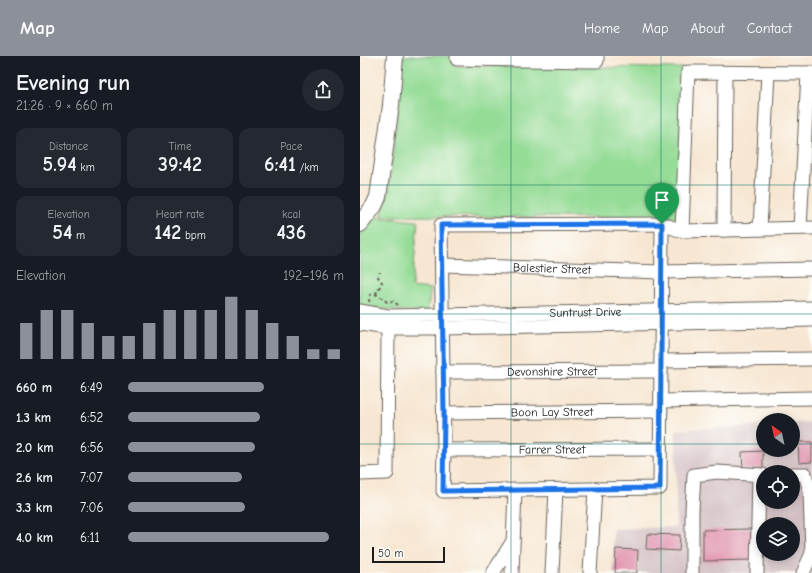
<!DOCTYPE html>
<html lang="en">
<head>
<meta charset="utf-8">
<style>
  body { margin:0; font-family:"Comic Neue",sans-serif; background:#242831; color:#f1f3f6; height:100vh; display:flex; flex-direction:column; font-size:15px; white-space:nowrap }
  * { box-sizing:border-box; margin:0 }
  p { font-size:13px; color:#9ea1a6 }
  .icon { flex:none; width:22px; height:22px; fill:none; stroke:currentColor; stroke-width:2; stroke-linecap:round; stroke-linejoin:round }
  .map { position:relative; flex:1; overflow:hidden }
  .details { display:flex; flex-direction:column; background:#171b24; width:360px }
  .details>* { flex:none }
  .needle { width:26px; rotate:327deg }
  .buttons { position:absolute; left:396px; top:357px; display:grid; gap:8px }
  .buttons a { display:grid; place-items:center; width:44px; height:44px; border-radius:50%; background:#171b24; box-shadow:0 2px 10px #0003; font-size:20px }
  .scale { position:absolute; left:12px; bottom:10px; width:73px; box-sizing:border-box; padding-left:4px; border:2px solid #1c1c1c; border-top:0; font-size:11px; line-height:14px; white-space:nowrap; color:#1c1c1c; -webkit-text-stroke:3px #fdfcf7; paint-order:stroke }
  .pin { position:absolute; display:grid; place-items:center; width:34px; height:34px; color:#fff; margin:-41px -17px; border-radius:50% 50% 50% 0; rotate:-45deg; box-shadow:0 0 4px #0007 }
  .pin .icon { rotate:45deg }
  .round { display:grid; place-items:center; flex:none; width:42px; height:42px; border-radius:21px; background:#242831 }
  .summary { display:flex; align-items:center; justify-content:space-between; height:68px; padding:0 16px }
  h1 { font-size:22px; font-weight:700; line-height:30px }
  .figures { display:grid; grid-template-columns:repeat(3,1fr); gap:6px; height:68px; padding:4px 16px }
  .figures div { display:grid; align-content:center; border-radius:10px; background:#242831; text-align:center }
  .figures b { font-size:20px; font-weight:700 }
  .figures small { font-size:11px; font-weight:400 }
  .figures p { font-size:11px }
  .chart { height:112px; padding:8px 16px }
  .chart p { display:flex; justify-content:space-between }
  .chart svg { width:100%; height:72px; margin-top:4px; stroke:#8c9099; stroke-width:6 }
  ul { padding:0 16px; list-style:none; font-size:13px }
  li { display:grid; grid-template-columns:64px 48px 1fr; align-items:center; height:30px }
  li i { height:10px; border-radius:5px; background:#8c9099 }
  header { display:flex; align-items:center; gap:24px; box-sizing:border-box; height:56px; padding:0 20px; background:#8c9099; color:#fff }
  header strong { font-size:19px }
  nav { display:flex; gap:22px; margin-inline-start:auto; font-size:14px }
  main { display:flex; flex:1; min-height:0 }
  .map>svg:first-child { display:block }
</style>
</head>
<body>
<header>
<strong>Map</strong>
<nav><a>Home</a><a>Map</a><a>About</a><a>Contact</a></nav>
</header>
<main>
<section class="details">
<div class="summary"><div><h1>Evening run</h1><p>21:26 · 9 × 660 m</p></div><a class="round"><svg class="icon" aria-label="share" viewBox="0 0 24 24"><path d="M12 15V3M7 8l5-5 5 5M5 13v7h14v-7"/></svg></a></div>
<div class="figures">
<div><p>Distance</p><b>5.94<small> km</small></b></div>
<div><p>Time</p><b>39:42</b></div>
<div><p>Pace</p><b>6:41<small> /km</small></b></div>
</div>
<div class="figures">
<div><p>Elevation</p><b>54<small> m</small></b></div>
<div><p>Heart rate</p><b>142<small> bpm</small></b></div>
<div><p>kcal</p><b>436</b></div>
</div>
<div class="chart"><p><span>Elevation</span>192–196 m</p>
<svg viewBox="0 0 160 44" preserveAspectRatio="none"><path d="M5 44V22M15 44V14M25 44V14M35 44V22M45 44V30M55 44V30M65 44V22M75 44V14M85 44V14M95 44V14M105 44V6M115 44V14M125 44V22M135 44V30M145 44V38M155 44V38"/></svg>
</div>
<ul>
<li><b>660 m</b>6:49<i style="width:63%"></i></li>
<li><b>1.3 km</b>6:52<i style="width:61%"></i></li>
<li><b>2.0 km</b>6:56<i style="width:59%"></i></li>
<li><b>2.6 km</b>7:07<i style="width:53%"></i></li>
<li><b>3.3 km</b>7:06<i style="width:54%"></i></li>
<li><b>4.0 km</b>6:11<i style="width:93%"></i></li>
</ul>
</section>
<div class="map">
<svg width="452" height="517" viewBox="0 0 452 517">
  <rect width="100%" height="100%" fill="#fdfcf7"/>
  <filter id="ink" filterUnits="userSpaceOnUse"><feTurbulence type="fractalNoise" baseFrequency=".025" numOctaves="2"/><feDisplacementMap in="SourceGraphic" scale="8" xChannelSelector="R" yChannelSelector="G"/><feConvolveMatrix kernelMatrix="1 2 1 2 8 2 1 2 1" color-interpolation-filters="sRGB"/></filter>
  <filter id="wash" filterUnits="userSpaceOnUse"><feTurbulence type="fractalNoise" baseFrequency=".012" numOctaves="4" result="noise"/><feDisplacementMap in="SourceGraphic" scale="16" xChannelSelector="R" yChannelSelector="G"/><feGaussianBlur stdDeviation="0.9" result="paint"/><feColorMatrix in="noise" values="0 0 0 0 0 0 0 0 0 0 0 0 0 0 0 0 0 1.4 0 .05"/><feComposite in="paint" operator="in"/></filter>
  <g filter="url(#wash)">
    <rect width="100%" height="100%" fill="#f7e6d1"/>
    <path fill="#d2bec2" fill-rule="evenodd" d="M 452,366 L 452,517 L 253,517 L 253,473 L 316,471 L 316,374 L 403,369 L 403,394 L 433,394 L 433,367 ZM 403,416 L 433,416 L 433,446 L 403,446 ZM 403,468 L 433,468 L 433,498 L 403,498 Z"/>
    <path fill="#95dc97" stroke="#587c5a" d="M 43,0 L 91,0 L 94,10 L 324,12 L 316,162 L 21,160 L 29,135 Z
      M 13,161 L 58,165 L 52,231 L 71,233 L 67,257 L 0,251 L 0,176 Z"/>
    <g id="blocks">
      <path fill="#e092ad" d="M 438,386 L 452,386 L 452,406 L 439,407 Z
        M 403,395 L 403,412 L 383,413 L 382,396 Z
        M 391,473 L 392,504 L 343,505 L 343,474 Z
        M 287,478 L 320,479 L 319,495 L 286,493 Z
        M 256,493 L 278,494 L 277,517 L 255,517 Z"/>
    </g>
  </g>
  <g filter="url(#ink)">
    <use href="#blocks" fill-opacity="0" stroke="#69635b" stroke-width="1"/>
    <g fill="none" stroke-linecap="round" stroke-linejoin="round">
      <g stroke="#69635b" stroke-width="15">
        <g id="minor">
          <path d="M 97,0 L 97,3 L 237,5 L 237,0"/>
          <path d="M 302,168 L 300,432 L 83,435 L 84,394 L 81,169 L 302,168 L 322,175 L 452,172"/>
          <path d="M 440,172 L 448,17"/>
          <path d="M 400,173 L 408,17"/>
          <path d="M 364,174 L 365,17"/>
          <path d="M 322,175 L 328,16 L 452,17"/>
          <path id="s1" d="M 82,209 L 302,216 L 452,213"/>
          <path id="s2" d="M 0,255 L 28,260 L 452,252"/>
          <path d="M 0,268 L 28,272 L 83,272 L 452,264"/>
          <path d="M 301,305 L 452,303"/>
          <path id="s3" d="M 83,316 L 301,315"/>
          <path d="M 301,345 L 452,342"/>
          <path id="s4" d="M 84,357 L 301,355"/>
          <path id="s5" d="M 84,394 L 300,393"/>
          <path d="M 0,418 L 27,417 L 28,272"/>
          <path d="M 433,418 L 445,418 L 450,435 L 452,497 L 443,517"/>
          <path d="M 133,517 L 153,485"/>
          <path d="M 152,517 L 155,434"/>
          <path d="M 192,517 L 196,434"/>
          <path d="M 230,517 L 235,433"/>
          <path d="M 332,517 L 332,454 L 334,419 L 357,416 L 403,419"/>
          <path d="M 397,517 L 399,419"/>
        </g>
      </g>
      <g stroke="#69635b" stroke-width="18">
        <path id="major" d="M 0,168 L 14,150 L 18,141 L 31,49 L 35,0"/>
      </g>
      <path stroke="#69635b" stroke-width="2" stroke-dasharray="3 3" stroke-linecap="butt" d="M 16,238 C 17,234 21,230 22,226 L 18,221 L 20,216
        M 9,246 L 10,239 C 18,236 21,242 27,246 L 33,245 L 38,249"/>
      <use href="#minor" stroke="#fff" stroke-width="13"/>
      <use href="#major" stroke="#fff" stroke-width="16"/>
    </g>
  </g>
  <g fill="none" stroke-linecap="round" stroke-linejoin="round" filter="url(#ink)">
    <g stroke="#fff" stroke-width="8">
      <path id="route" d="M 302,168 L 300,432 L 83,435 L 84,357 L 81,169 Z"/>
    </g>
    <use href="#route" stroke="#1a73e8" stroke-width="5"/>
  </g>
  <path fill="none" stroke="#0f766e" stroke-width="1" stroke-opacity="0.55" d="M 151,0 L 151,517M 301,0 L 301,517M 0,129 L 452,129M 0,258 L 452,258M 0,388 L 403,388M 433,388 L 452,388"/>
  <g text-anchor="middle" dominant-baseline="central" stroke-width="4" stroke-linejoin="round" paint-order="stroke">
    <g font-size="12" fill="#1c1c1c" stroke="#fdfcf7">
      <text stroke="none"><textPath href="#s1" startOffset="110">Balestier Street</textPath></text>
      <text stroke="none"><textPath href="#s2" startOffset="226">Suntrust Drive</textPath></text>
      <text stroke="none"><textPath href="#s3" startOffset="109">Devonshire Street</textPath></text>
      <text stroke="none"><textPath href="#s4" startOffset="108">Boon Lay Street</textPath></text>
      <text stroke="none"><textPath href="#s5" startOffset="108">Farrer Street</textPath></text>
    </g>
  </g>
</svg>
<div class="buttons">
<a><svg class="needle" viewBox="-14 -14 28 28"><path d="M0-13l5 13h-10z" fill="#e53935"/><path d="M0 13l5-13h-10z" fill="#9ea1a6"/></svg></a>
<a><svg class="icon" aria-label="locate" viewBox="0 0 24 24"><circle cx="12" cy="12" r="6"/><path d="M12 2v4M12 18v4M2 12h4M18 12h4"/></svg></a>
<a><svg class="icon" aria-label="layers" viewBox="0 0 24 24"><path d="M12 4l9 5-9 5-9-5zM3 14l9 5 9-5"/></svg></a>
</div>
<div class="scale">50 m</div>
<div class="pin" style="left:302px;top:168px;background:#1e9e55"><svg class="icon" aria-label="arrive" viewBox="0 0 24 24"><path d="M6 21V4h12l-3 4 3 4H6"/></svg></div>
</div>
</main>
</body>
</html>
